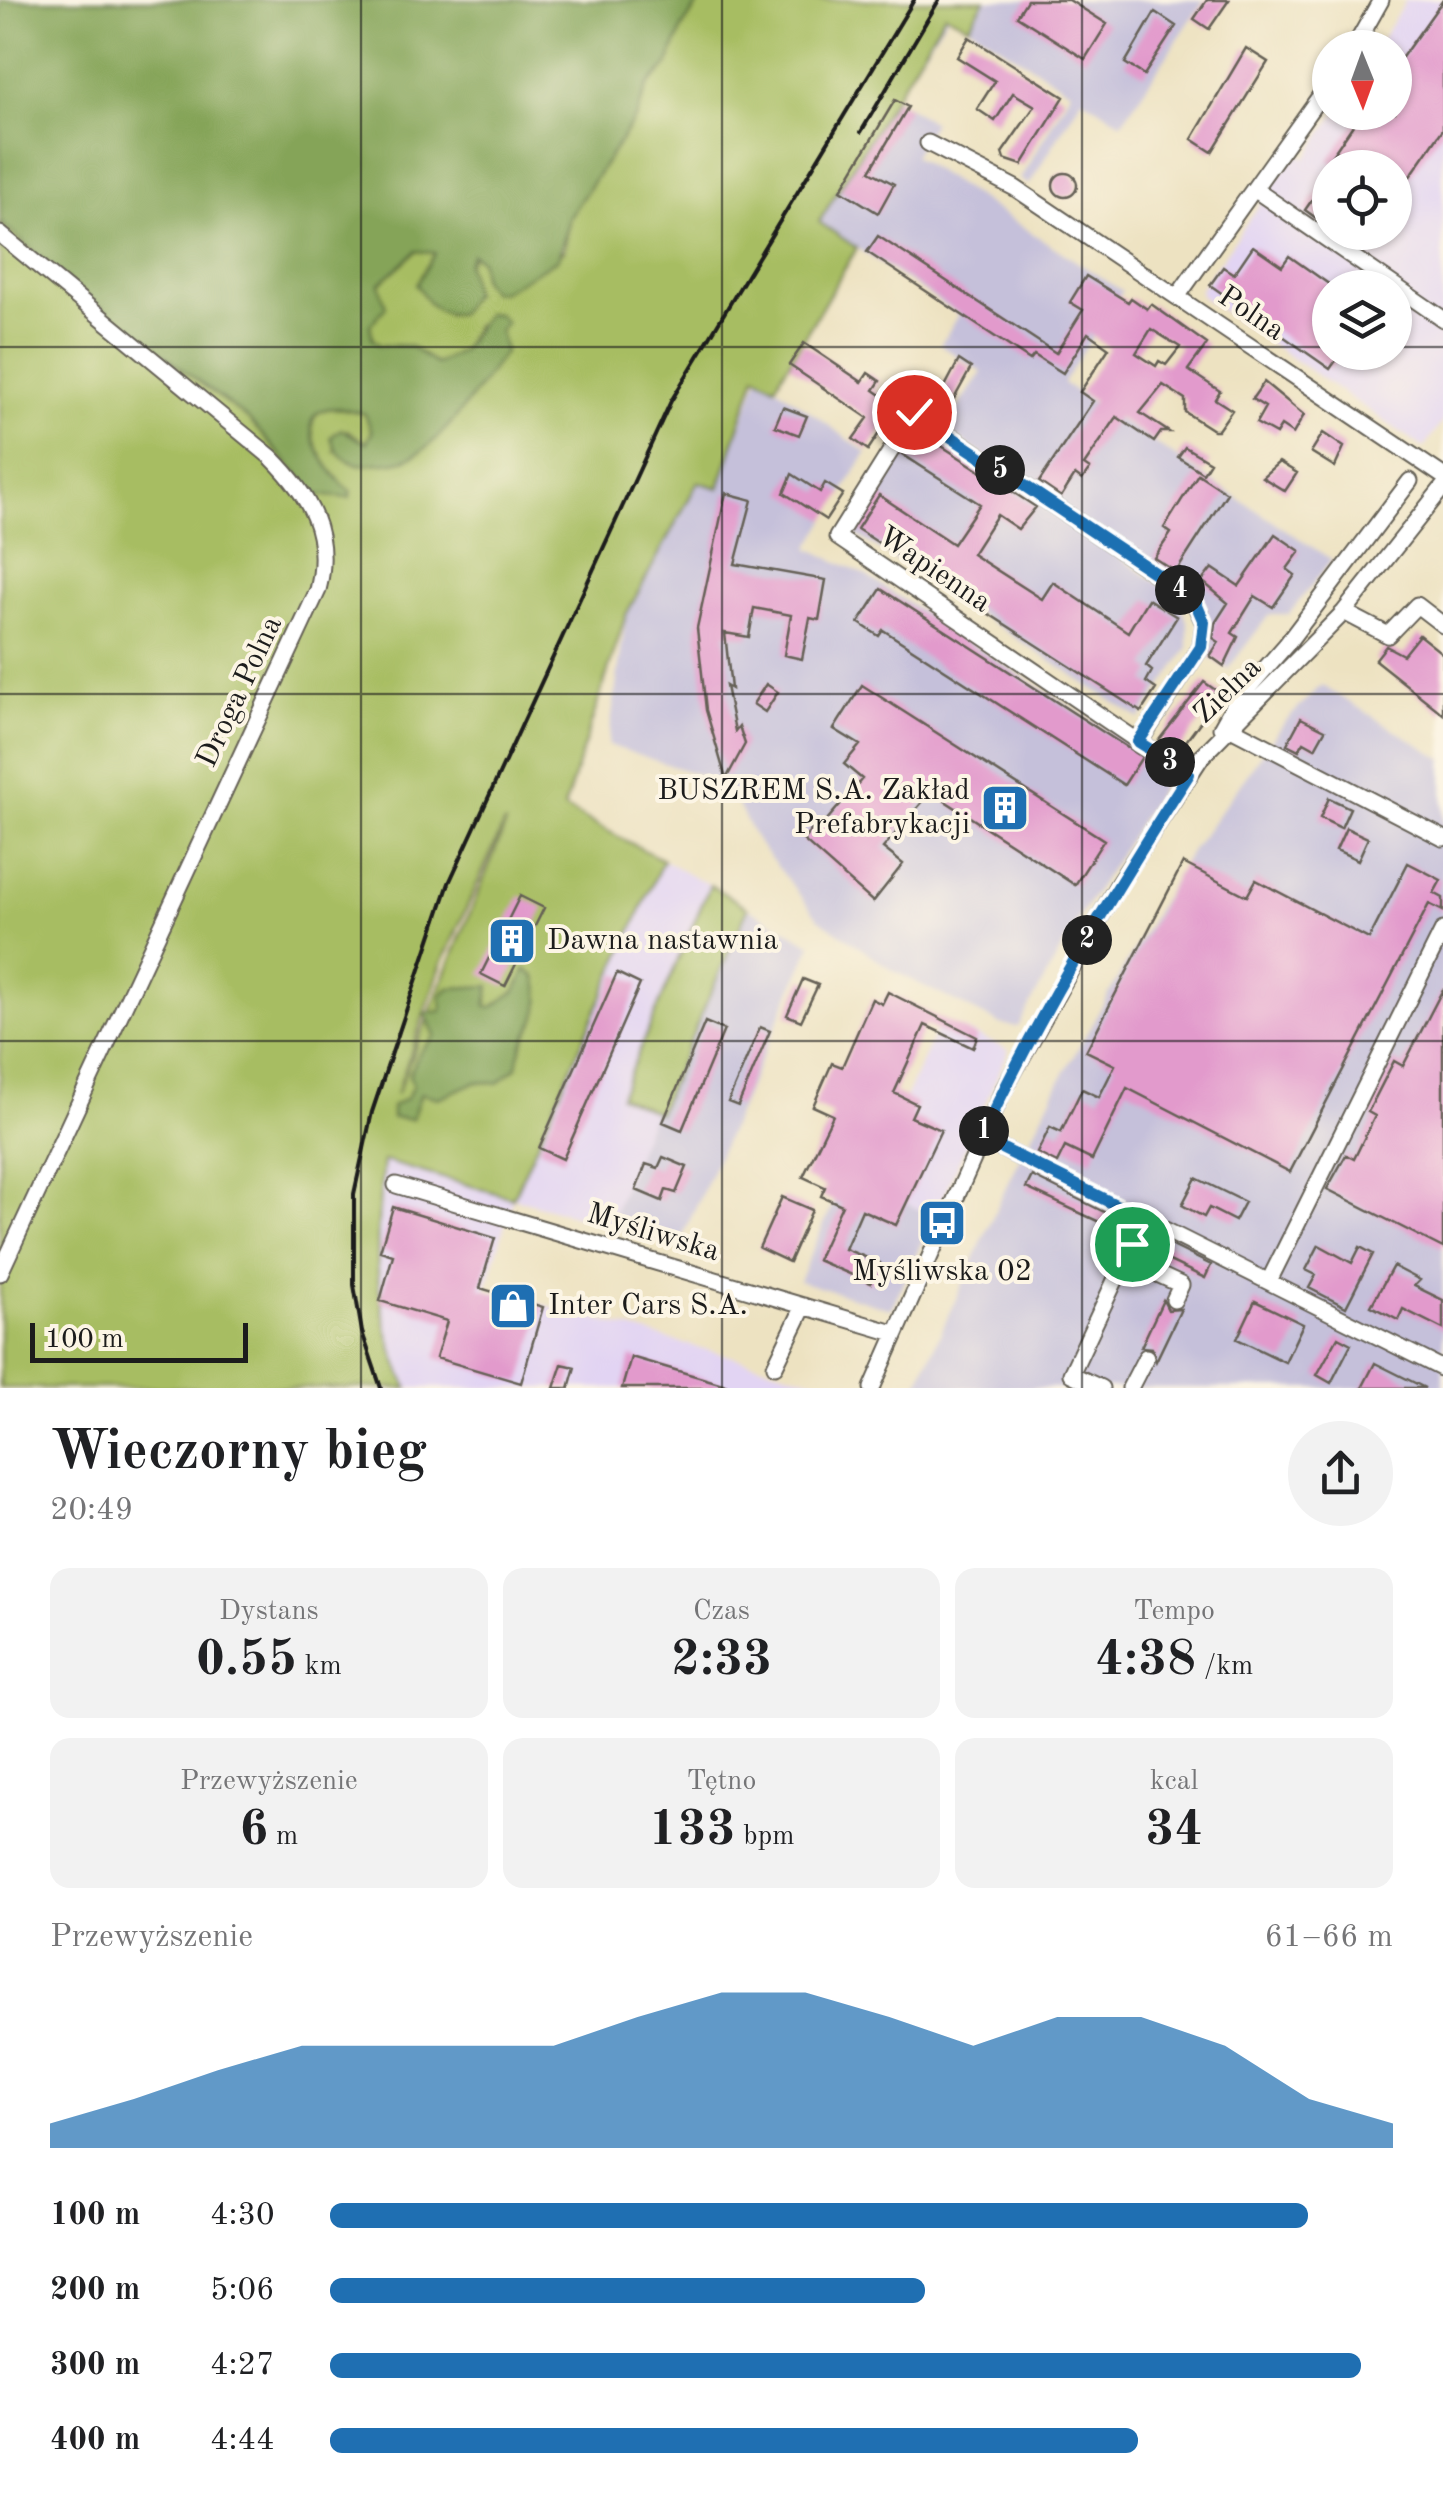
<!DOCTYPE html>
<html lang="pl">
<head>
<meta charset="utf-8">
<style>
  body { margin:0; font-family:"Old Standard TT",serif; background:#f2f2f2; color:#202124; height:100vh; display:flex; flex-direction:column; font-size:38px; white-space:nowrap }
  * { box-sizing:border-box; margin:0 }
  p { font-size:32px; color:#757577 }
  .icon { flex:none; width:55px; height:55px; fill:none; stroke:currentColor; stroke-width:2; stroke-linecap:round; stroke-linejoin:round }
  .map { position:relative; height:1388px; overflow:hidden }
  .details { display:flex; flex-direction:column; background:#fff; flex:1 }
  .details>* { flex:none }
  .needle { width:65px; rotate:179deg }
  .controls { position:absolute; left:1312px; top:30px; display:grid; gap:20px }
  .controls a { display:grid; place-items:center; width:100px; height:100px; border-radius:50%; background:#fff; box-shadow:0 2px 8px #0004; font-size:50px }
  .scale { position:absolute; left:30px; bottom:25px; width:218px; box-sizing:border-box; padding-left:10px; border:5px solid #1c1c1c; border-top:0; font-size:28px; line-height:35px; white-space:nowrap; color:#1c1c1c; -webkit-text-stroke:8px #fcf5e5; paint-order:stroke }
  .pin { position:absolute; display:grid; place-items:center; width:85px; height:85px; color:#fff; margin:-42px; border:5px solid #fff; border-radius:50%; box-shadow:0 2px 10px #0007 }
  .km { position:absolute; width:50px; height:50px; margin:-25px; border-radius:50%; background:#222; color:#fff; font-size:28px; line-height:50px; text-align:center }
  .round { display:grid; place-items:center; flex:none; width:105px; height:105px; border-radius:52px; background:#f2f2f2 }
  .head { display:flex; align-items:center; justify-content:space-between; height:170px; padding:0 50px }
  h1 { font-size:55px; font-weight:800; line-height:75px }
  .metrics { display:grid; grid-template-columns:repeat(3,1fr); gap:15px; height:170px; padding:10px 50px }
  .metrics div { display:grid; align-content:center; border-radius:20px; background:#f2f2f2; text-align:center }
  .metrics b { font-size:50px; font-weight:800 }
  .metrics small { font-size:28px; font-weight:400 }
  .metrics p { font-size:28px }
  .chart { height:280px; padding:20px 50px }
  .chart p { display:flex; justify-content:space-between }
  .chart svg { width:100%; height:180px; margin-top:10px; fill:#1f6fb2; opacity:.7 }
  ul { padding:0 50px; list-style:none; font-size:32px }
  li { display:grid; grid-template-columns:160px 120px 1fr; align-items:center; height:75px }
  li i { height:25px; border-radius:12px; background:#1f6fb2 }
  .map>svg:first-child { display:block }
</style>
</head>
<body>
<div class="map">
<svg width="1443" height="1388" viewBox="0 0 1443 1388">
  <rect width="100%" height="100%" fill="#fcf5e5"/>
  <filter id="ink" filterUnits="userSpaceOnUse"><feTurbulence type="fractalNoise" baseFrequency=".01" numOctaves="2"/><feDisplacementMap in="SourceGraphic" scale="20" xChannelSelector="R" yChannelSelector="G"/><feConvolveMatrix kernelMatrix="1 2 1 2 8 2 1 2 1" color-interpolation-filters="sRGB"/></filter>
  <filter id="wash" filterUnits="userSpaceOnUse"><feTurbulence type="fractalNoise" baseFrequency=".0048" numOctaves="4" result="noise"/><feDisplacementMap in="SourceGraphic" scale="40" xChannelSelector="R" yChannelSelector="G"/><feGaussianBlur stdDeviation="2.25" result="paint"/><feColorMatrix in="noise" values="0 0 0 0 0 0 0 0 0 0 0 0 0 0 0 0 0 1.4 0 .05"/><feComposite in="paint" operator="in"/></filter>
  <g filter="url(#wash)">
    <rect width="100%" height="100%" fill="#ede2c1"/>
    <path fill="#e2d4f3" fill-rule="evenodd" d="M 1406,0 L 1443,0 L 1443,421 L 1424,448 L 1201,296 L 1200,290 L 1296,152 L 1306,159 L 1336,113 L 1395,112 L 1395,48 L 1377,47 ZM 1330,168 L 1395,168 L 1395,232 L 1330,232 ZM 1330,288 L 1395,288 L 1395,352 L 1330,352 Z
      M 663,860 L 710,885 L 620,1095 L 653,1111 L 609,1225 L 513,1198 L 486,1289 L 845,1388 L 408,1388 L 390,1348 L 373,1253 L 383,1160 L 513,1197 Z
      M 941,1019 L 1009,1050 L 934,1216 L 866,1185 Z"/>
    <path fill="#c5c0da" d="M 892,0 L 958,0 L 894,98 L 933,122 L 913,156 L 1122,291 L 1063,383 L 1332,560 L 1289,614 L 1269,615 L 1228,669 L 1203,653 L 1206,605 L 944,429 L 982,372 L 940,345 L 959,315 L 857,248 L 775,386 L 867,453 L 809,548 L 865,575 L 1171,772 L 1080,916 L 1018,1027 L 1000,1024 L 894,971 L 818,918 L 756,840 L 727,784 L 608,745 L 626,615 L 698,481 L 719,488 Z
      M 985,0 L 1204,0 L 1122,123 L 1082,98 L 1029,185 L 1020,179 L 1071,91 L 969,26 Z
      M 917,420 L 1178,597 L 1188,624 L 1188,648 L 1140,719 L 849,530 Z
      M 1321,685 L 1443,759 L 1443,1388 L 916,1388 L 1006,1187 L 1064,1073 L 1185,860 L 1284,723 Z
      M 748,908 L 812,944 L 678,1247 L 609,1225 L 653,1111 L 659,1112 Z
      M 845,1176 L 934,1216 L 891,1309 L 799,1281 Z"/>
    <path fill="#a7bd62" stroke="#626c3f" stroke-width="2.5" fill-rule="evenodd" d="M 701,0 L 985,0 L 969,26 L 945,14 L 819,222 L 857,248 L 775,386 L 756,375 L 719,488 L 698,482 L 626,615 L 564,808 L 663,860 L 513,1198 L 383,1161 C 375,1248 370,1306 408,1388 L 0,1388 L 0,222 L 72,285 L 249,420 L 316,495 L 350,491 C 311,456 283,388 366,414 L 372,432 L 366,443 L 347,430 L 335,451 L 433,441 L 505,351 L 476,324 L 462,350 L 436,364 L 410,347 L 380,345 L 373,340 L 370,324 L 377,315 L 378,285 L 416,251 L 436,253 L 431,265 L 447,315 L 459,314 L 473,293 L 467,264 L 473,254 L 480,260 L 482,279 L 503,291 L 564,251 L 570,216 L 636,117 L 648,85 L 668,65 L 682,28 ZM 504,824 L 506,824 L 396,1095 L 441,966 Z
      M 710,885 L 748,908 L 658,1113 L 620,1096 Z"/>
    <path fill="#85a458" stroke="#50603a" stroke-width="2.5" d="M 0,0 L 701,0 L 682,28 L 668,65 L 648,85 L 636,117 L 570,216 L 558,259 L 503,291 L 491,292 L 482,279 L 480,260 L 472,254 L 467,264 L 473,293 L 459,313 C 435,317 428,302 416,284 L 435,253 L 416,251 L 379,284 L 386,307 L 370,325 L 373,340 L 380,345 L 410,346 L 436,364 L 462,350 L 486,314 L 498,314 L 506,323 L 499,330 L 505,351 C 483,381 439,451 403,460 C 393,463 382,463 372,464 C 350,467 337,456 331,437 L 341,429 L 366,443 L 372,432 L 365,414 C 282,388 311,456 350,491 L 350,498 L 316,495 L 249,420 L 72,285 L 0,222 Z
      M 526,969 L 536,977 C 549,1023 521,1028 517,1067 L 498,1083 L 476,1082 L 438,1098 L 421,1093 L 412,1119 L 392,1118 L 392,1106 L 407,1098 L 413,1085 L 409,1075 L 420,1052 L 435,1036 L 425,1013 L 442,1011 L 441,995 L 449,988 L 490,986 L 486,1006 L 490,1008 L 516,991 Z"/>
    <g id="blocks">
      <path fill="#e29acc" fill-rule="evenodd" d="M 1027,0 L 1069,0 L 1107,24 L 1085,59 L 1017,16 Z
        M 1207,0 L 1229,0 L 1209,29 L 1194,19 Z
        M 1443,0 L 1443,129 L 1395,198 L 1395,168 L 1341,168 L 1329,160 L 1362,112 L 1395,112 L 1395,67 Z
        M 1155,12 L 1176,26 L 1144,75 L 1125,63 Z
        M 969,37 L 1064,97 L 1022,165 L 1004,159 L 1002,153 L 1035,106 L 1013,93 L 995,121 L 977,109 L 995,81 L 957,57 Z
        M 1246,48 L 1268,62 L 1212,152 L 1192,139 Z
        M 895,100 L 908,107 L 870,171 L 894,184 L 878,213 L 841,190 Z
        M1053 185a12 12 0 1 1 24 0a12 12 0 1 1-24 0Z
        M 1330,174 L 1330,228 L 1305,210 Z
        M 878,236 L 1056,353 L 1083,310 L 1070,302 L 1086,276 L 1128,302 L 1131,298 L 1147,309 L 1151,304 L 1207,344 L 1188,370 L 1220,391 L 1215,399 L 1232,410 L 1218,430 L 1213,430 L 1185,412 L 1185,399 L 1163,385 L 1140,413 L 1169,432 L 1161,432 L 1154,442 L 1117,417 L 1084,465 L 1090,469 L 1082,480 L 1075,475 L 1061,497 L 1039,482 L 1093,401 L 1080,392 L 1109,348 L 1088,333 L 1063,373 L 1034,355 L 1030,360 L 867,252 ZM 1151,329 L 1180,347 L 1166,365 L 1159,361 L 1156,366 L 1136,353 Z
        M 1253,246 L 1282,266 L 1289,256 L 1330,285 L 1330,352 L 1342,352 L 1330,369 L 1210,285 L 1223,267 L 1234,274 Z
        M 804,343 L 862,382 L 868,373 L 880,381 L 874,390 L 897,406 L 868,450 L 853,439 L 868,418 L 789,365 Z
        M 959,360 L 971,368 L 950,406 L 941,400 L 941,394 Z
        M 1264,382 L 1304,415 L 1293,434 L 1281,426 L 1276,434 L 1256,423 L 1265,407 L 1252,399 Z
        M 783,407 L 807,416 L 799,435 L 775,426 Z
        M 917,430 L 1036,507 L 1018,529 L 997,515 L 972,554 L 1042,599 L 1053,582 L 1128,632 L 1148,599 L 1177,617 L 1146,666 L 1152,671 L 1146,682 L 1156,689 L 1141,712 L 857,529 L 879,495 L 953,544 L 980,504 L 902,454 Z
        M 1323,433 L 1344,447 L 1335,467 L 1311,452 Z
        M 1185,447 L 1210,462 L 1203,473 L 1178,457 Z
        M 1279,462 L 1297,473 L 1285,491 L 1262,477 Z
        M 792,474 L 820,492 L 825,483 L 843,494 L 826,520 L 784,493 Z
        M 1198,474 L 1227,493 L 1176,572 L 1154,558 L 1171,533 L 1164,528 Z
        M 726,493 L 752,500 L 735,564 L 826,580 L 819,620 L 810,618 L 802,659 L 784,655 L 791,615 L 754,608 L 749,637 L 725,633 L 731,689 L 726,686 L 735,731 L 739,726 L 745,744 L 726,779 L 706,710 L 697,628 Z
        M 1275,534 L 1300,551 L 1287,569 L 1295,575 L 1273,607 L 1255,596 L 1232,633 L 1238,637 L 1224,666 L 1210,656 L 1219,642 L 1213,638 L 1215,623 L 1228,603 L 1202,581 L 1212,568 L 1239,586 Z
        M 881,589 L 1142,757 L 1124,785 L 883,630 L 879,636 L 859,623 Z
        M 1419,635 L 1443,654 L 1443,714 L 1375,660 L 1386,646 L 1403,655 Z
        M 1204,682 L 1221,694 L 1178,752 L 1159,740 Z
        M 766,684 L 778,692 L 765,712 L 753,704 Z
        M 862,685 L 1104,840 L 1075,885 L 931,792 L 883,848 L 903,864 L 873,902 L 803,840 L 816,825 L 820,828 L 862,779 L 844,764 L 860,745 L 834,729 Z
        M 1301,718 L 1325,730 L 1315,748 L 1304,742 L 1299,750 L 1287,744 Z
        M 1329,798 L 1350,808 L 1341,828 L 1320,818 Z
        M 1346,828 L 1368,838 L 1358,860 L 1336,850 Z
        M 1183,863 L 1247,896 L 1256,880 L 1369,939 L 1408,863 L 1441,880 L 1434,893 L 1443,898 L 1443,911 L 1429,904 L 1290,1172 L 1127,1088 L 1092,1160 L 1065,1147 L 1057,1163 L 1037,1153 L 1050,1127 L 1061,1132 L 1082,1089 L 1099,1097 L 1115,1065 L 1086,1051 Z
        M 520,896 L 544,908 L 505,986 L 481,974 Z
        M 617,973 L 640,984 L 563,1159 L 539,1148 Z
        M 803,979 L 818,985 L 801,1021 L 787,1015 Z
        M 1443,989 L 1443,1248 L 1327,1189 L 1346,1155 L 1354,1159 L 1375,1116 L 1368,1112 L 1394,1061 L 1403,1066 Z
        M 888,992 L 977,1037 L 973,1048 L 925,1025 L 894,1093 L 917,1104 L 911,1117 L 941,1130 L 896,1225 L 862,1210 L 845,1249 L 880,1263 L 871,1283 L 817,1260 L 842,1205 L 821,1196 L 825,1187 L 803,1177 L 833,1115 L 813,1106 L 832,1063 L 842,1067 L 872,999 L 882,1004 Z
        M 705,1022 L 724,1030 L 682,1130 L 663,1122 Z
        M 760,1027 L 770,1031 L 738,1106 L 728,1102 Z
        M 663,1157 L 687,1167 L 676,1193 L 666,1190 L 662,1201 L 636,1190 L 646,1164 L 658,1168 Z
        M 1032,1176 L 1112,1216 L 1108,1226 L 1026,1188 Z
        M 1196,1178 L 1245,1202 L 1235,1221 L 1209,1208 L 1204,1217 L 1182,1205 Z
        M 782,1197 L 812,1210 L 789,1262 L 759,1248 Z
        M 393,1207 L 495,1238 L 480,1288 L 543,1307 L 521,1383 L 436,1358 L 447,1321 L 380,1301 L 393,1255 L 380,1251 Z
        M 1150,1235 L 1211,1265 L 1205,1278 L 1144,1249 Z
        M 1319,1245 L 1352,1263 L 1360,1247 L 1373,1254 L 1346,1307 L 1309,1288 L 1316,1275 L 1306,1270 Z
        M 1393,1266 L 1420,1280 L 1414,1286 L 1443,1300 L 1443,1329 L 1403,1309 L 1398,1320 L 1371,1306 Z
        M 1163,1300 L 1168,1310 L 1181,1309 L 1156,1361 L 1152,1348 L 1141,1347 Z
        M 1255,1301 L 1303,1324 L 1285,1362 L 1237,1339 Z
        M 1338,1337 L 1351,1344 L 1331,1383 L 1317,1375 Z
        M 631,1357 L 726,1385 L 726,1388 L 622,1388 Z
        M 1375,1363 L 1425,1388 L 1362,1388 Z
        M 562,1364 L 575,1367 L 569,1388 L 554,1388 Z"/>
    </g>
  </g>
  <g filter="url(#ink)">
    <use href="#blocks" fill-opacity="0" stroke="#656156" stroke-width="2.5"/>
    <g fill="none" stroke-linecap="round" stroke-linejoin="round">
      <g stroke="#656156" stroke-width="19">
        <path id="minor" d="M 1354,48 L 1381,0
          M 928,143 L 1015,188 L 1443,476
          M 1254,189 L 1443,319
          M 0,234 L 271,457 C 310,496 332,534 318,590 L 0,1273
          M 1177,297 L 1330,82
          M 1344,612 L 1388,635 L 1417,605 L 1443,625
          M 1229,727 L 1443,838
          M 1221,728 L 1235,703 L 1286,645 L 1410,481
          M 1139,742 L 1201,647 L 1204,623 L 1193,599 L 915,412 L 837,537 L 1139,742 L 1189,774
          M 981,1138 L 1443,1369
          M 396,1185 L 894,1333
          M 1125,1259 L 1181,1285 L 1174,1300
          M 1269,1281 L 1443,930
          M 775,1366 L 804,1306
          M 872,1388 L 1003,1091 L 1119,883 L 1202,756 L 1344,612 L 1443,487
          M 1101,1388 L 1071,1374 L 1144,1219
          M 1130,1388 L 1146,1357"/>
      </g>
      <use href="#minor" stroke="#fff" stroke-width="15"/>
      <path stroke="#1c1c1c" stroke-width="4" d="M 861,132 L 939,0
        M 381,1388 L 362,1332 L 354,1285 L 354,1194 L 372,1112 L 449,883 L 671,401 L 914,0"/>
    </g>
  </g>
  <g fill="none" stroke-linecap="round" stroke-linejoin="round" filter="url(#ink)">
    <g stroke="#fff" stroke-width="20">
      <path id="route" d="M 914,412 L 1194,599 L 1204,622 L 1201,647 L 1138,742 L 1189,774 C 1114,891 1040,1011 981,1138 L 1144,1219 L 1132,1244"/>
    </g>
    <use href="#route" stroke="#1f6fb2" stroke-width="12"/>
  </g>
  <path fill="none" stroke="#1c1c1c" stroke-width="2.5" stroke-opacity="0.55" d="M 361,0 L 361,1388M 722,0 L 722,1388M 1082,0 L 1082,1388M 0,347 L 1330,347M 1395,347 L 1443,347M 0,694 L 1443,694M 0,1041 L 1443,1041"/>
  <defs>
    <g id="building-square" transform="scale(2.5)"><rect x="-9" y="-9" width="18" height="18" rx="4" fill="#1f6fb2" stroke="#fcf5e5"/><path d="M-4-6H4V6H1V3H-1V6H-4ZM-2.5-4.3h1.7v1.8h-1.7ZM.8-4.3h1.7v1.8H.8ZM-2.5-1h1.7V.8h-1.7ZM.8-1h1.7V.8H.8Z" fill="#fff"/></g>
    <g id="bus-square" transform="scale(2.5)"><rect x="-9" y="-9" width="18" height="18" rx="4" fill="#1f6fb2" stroke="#fcf5e5"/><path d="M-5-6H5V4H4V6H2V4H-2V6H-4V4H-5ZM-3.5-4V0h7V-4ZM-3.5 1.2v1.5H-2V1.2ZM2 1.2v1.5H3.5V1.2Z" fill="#fff"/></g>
    <g id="shop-square" transform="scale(2.5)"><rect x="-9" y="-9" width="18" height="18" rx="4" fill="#1f6fb2" stroke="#fcf5e5"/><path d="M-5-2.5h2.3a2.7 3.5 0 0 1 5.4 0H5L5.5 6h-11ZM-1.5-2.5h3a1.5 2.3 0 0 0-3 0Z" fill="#fff"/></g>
  </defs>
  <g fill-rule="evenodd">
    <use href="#building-square" x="1005" y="808"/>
    <use href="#building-square" x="512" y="941"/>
    <use href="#bus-square" x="942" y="1223"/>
    <use href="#shop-square" x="513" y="1306"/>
  </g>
  <g text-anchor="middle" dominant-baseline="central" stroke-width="8" stroke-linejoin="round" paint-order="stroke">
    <g font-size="30" fill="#1c1c1c" stroke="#fcf5e5">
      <text transform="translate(1251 314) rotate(34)">Polna</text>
      <text transform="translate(934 570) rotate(34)">Wapienna</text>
      <text transform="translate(1228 691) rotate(-44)">Zielna</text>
      <text transform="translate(240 692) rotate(-65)">Droga Polna</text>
      <text transform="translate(653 1233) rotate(17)">Myśliwska</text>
    </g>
    <g font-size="30" fill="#1c1c1c" stroke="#fcf5e5" text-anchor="start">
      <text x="970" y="791" text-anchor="end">BUSZREM S.A. Zakład<tspan x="970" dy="34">Prefabrykacji</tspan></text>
      <text x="547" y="941">Dawna nastawnia</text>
      <text x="942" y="1272" text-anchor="middle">Myśliwska 02</text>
      <text x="548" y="1306">Inter Cars S.A.</text>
    </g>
  </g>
</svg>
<div class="controls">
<a><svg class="needle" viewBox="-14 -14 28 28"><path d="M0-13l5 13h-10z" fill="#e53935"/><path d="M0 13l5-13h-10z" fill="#757577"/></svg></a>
<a><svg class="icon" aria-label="locate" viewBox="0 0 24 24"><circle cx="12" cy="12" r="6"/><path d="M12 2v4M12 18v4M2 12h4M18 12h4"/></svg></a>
<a><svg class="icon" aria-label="layers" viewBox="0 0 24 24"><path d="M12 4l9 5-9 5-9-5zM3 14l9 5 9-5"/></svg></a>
</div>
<div class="scale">100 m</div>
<div class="pin" style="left:1132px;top:1244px;background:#1e9e55"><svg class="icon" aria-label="arrive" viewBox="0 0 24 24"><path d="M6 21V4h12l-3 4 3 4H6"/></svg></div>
<div class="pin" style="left:914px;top:412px;background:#d93025"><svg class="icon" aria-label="check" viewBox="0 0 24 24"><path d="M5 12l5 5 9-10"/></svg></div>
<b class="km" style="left:984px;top:1131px">1</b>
<b class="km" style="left:1087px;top:940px">2</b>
<b class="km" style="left:1170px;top:762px">3</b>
<b class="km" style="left:1180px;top:590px">4</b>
<b class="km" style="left:1000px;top:470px">5</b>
</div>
<section class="details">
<div class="head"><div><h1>Wieczorny bieg</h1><p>20:49</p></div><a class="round"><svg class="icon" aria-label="share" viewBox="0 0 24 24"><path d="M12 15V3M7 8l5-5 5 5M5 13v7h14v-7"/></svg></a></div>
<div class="metrics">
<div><p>Dystans</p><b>0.55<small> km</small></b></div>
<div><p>Czas</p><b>2:33</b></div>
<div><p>Tempo</p><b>4:38<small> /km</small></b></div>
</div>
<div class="metrics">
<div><p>Przewyższenie</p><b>6<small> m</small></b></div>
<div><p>Tętno</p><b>133<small> bpm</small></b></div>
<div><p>kcal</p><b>34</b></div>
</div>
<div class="chart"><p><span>Przewyższenie</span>61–66 m</p>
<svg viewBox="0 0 160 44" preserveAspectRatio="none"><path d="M0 44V38L10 32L20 25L30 19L40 19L50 19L60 19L70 12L80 6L90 6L100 12L110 19L120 12L130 12L140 19L150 32L160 38V44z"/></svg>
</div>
<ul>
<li><b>100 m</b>4:30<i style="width:92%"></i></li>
<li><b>200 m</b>5:06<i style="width:56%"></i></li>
<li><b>300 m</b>4:27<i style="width:97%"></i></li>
<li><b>400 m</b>4:44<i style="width:76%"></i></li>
</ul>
</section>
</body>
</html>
